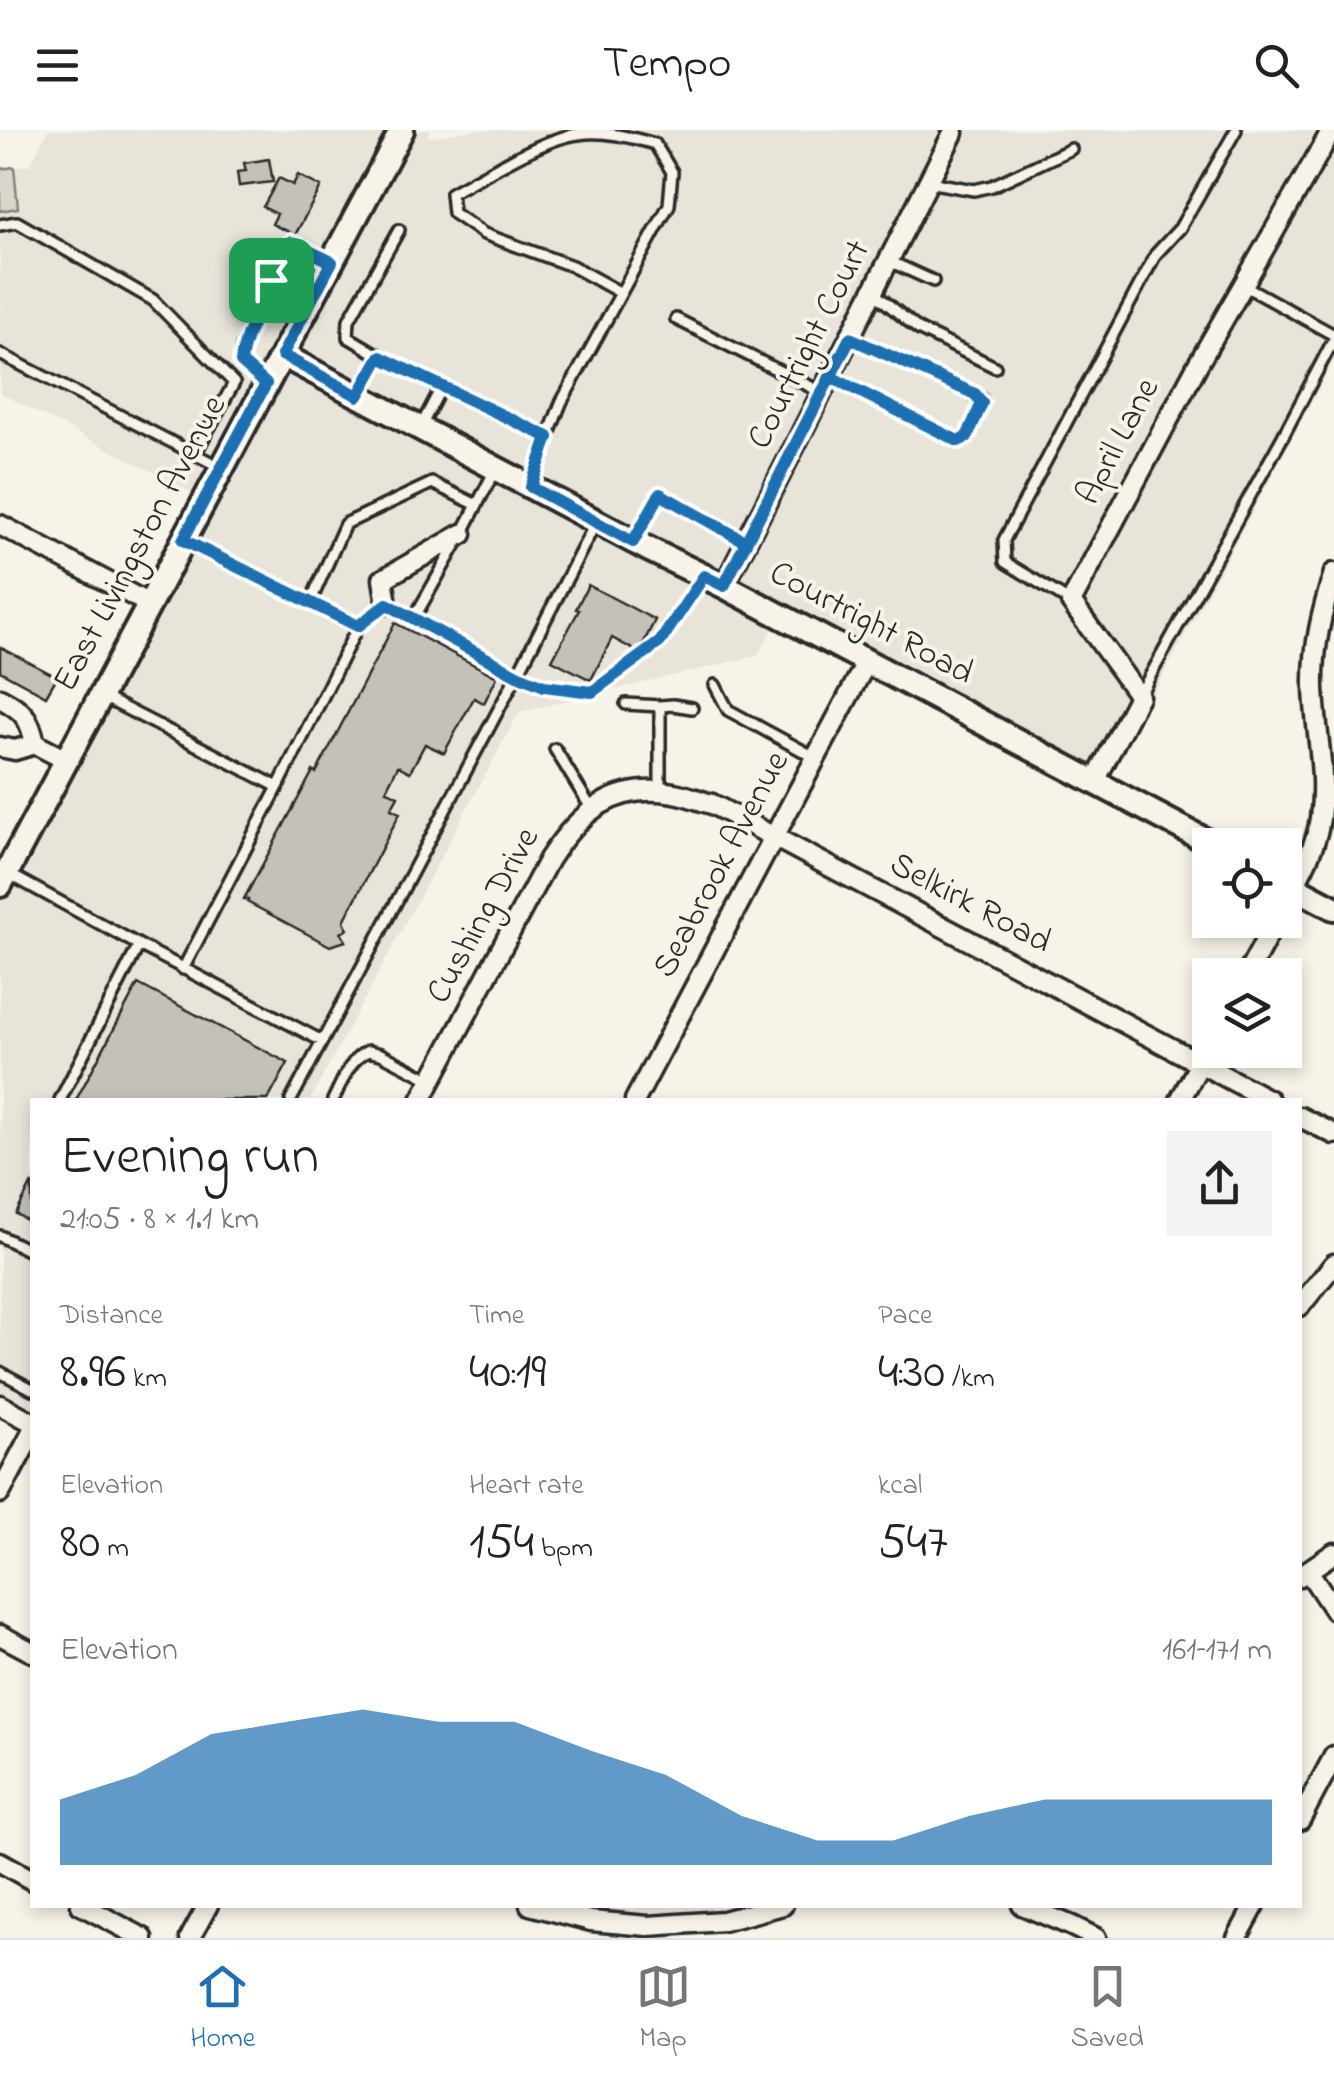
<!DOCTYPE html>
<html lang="en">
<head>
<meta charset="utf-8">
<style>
  body { margin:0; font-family:"Indie Flower",sans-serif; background:#f2f2f2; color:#222; height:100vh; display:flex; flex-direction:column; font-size:38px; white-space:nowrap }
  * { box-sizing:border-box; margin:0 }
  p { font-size:32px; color:#767676 }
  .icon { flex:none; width:55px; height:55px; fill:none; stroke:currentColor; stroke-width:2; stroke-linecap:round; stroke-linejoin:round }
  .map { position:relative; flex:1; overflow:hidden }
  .drawer { position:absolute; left:30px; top:968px; width:1272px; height:810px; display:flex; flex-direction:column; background:#fff; border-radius:0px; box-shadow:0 5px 15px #0003 }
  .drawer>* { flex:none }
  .controls { position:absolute; left:1192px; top:698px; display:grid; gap:20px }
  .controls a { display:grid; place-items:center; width:110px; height:110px; border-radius:0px; background:#fff; box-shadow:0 5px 15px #0003; font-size:50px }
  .pin { position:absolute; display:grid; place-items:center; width:85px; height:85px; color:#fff; margin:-42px; border-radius:20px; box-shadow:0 5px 15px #0006 }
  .round { display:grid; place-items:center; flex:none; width:105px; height:105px; border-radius:0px; background:#f2f2f2 }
  .summary { display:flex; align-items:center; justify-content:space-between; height:170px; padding:0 30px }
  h1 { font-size:55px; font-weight:600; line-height:75px }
  .figures { display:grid; grid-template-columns:repeat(3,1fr); gap:15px; height:170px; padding:10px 30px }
  .figures div { display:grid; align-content:center }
  .figures b { font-size:50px; font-weight:600 }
  .figures small { font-size:28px; font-weight:400 }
  .figures p { font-size:28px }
  .chart { height:280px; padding:20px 30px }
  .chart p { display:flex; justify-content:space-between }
  .chart svg { width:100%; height:180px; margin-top:10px; fill:#1f6fb2; opacity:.7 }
  header { display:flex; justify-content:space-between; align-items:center; height:130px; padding:0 30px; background:#fff; font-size:45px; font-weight:600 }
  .menu { display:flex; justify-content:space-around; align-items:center; height:140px; border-top:2px solid #e0e0e0; background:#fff; font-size:28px; color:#767676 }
  .menu a { display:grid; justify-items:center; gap:5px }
  .menu .on { color:#1f6fb2 }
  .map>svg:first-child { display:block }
</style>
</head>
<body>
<header><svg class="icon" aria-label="menu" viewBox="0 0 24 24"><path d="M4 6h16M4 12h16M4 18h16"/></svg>Tempo<svg class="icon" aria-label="search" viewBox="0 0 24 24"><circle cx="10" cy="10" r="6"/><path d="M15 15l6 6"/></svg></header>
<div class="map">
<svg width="1334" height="1808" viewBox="0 0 1334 1808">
  <rect width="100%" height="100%" fill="#f7f3e8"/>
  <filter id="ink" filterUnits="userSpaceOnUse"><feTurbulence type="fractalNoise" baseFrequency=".01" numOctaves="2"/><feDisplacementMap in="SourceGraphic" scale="20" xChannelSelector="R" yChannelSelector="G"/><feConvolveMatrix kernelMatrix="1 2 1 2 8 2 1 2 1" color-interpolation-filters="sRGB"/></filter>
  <g filter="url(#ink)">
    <path fill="#e8e4da" d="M 48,0 L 431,0 L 428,8 L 472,0 L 1334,0 L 1334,230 L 1104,655 L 780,486 L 757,526 L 519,582 L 310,970 L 32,970 L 32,1292 L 0,1275 L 0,755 L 205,369 L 0,263 L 0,81 L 18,78 L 14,37 L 30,35 Z"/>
    <path fill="#dad6cc" stroke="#82807c" stroke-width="2.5" d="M 14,37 L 18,78 L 0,81 L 0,39 Z"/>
    <path fill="#c4c1b9" stroke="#2b2b2b" stroke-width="2.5" d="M 269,29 L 273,52 L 239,56 L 237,42 L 246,41 L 244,33 Z
      M 298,45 L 321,57 L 295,105 L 272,94 L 277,84 L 263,77 L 279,48 L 293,55 Z
      M 588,455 L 655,490 L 642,516 L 636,521 L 612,508 L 591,550 L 552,530 L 579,480 L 576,479 Z
      M 395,493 L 497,547 L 484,573 L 474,568 L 444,623 L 425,614 L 410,642 L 398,636 L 386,660 L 398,666 L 391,679 L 400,683 L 344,791 L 348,799 L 341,803 L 346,811 L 330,816 L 247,772 L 248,770 L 244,769 L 313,641 L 316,643 Z
      M 0,517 L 57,547 L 46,566 L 0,541 Z
      M 138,854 L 288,933 L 268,970 L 76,970 Z
      M 32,1053 L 32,1093 L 16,1084 Z"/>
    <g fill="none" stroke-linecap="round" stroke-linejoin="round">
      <g stroke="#2b2b2b" stroke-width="16">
        <path id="lane" d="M 928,52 L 974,60 L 992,56 L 1071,19
          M 0,95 L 17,92 L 153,170 L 234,253 L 195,324
          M 889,131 L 933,151
          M 1245,156 L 1334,205
          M 873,162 L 918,199 L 995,237
          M 676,189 L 823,263
          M 0,224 L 220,337
          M 380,227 L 548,307 L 532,356
          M 831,247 L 958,311 L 967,307 L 983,273 L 981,268 L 850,208
          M 264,252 L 241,232 L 242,216 L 290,112 L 329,130
          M 360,263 L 380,226 L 348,207 L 349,190 L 399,100
          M 420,298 L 442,256
          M 548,307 L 561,273 L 669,75 L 672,42 L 655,14 C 630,7 604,0 578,4 C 543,8 484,46 451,63 L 453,83 L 484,104 L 572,136 L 621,163
          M 635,409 L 660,364 L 745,412
          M 185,412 L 358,496 L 387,474 L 517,545 L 596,392
          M 1071,472 L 1005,432 L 1004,410 L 1156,124 L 1180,98 L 1236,0
          M 310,473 L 345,394 L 432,353 L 477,375
          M 414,488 L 462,404 L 494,342
          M 715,555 L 728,580 L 816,628
          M 1139,566 L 1281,310 L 1334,209
          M 103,567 L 278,657 L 183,839
          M 626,574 L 660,576 L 660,662
          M 660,576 L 673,575 L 692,578
          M 555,619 L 591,678
          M 278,657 L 358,496
          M 9,744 L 139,815 L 60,970
          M 139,815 L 322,911
          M 291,970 L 517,545 L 544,556 L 592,562 L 660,513 L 703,447
          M 333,970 C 342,953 349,929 368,921 L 381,924 L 431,950
          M 0,1106 L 32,1122
          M 0,1242 L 32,1259"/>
      </g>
      <g stroke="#2b2b2b" stroke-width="25">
        <path id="street" d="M 0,395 L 149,474
          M 724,456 L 953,3
          M 387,474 L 383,449 L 462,404
          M 0,568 C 23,580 30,588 35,614
          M 0,617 L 15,620 L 35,614 L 66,630
          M 1095,651 L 1139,566 L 1071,472 L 1198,234 L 1332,0
          M 1285,773 C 1299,745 1316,719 1320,688 C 1327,644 1315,600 1314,557 C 1313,516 1322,481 1334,443
          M 1247,845 L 1276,790
          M 421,970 L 549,729 C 579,683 614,652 674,663 C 687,665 700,671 712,674 L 1269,970
          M 635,970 L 867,531
          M 1180,970 L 1210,915
          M 1300,987 L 1334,1004
          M 1300,1176 L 1334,1134
          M 0,1275 L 32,1292
          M 0,1363 L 32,1303
          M 1309,1442 L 1334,1480
          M 1300,1446 L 1334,1423
          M 0,1505 L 32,1522
          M 1300,1690 L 1334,1626
          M 0,1732 L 32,1750
          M 81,1775 L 143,1808
          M 530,1775 L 591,1791 L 648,1796 L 723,1791 L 783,1775
          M 1022,1775 L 1072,1796 L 1096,1808
          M 190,1808 L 208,1775
          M 1237,1808 L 1255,1775"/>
      </g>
      <g stroke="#2b2b2b" stroke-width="30">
        <path id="secondary" d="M 282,225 L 648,419 L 724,456 L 1214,715
          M 1285,752 L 1334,778
          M 0,755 L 402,0"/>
      </g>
      <use href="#lane" stroke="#f7f3e8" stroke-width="9"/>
      <use href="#street" stroke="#f7f3e8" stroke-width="18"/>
      <use href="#secondary" stroke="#f7f3e8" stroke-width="22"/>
    </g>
  </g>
  <g fill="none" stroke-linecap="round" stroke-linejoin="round" filter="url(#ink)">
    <g stroke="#fff" stroke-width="20">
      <path id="route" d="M 271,150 C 262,177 244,203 241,232 L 266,254 L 183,410 L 358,496 L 387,474 L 517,545 L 544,556 L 592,562 L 660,512 L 704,446 L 724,456 L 822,262 L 831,247 L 958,311 L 967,307 L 982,273 L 975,264 L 850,208 C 816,276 781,344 746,412 L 660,364 L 633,412 L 531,357 L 548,307 L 380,227 L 358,266 L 282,225 L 332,132 L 290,112 L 271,150"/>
    </g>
    <use href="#route" stroke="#1f6fb2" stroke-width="12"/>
  </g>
  <g text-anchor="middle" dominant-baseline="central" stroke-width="8" stroke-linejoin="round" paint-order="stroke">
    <g font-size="35" fill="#2b2b2b" stroke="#f7f3e8">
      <text transform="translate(810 215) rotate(-63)">Courtright Court</text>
      <text transform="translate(1119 312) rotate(-62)">April Lane</text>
      <text transform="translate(141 414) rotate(-62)">East Livingston Avenue</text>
      <text transform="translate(871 494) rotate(28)">Courtright Road</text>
      <text transform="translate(722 735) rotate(-62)">Seabrook Avenue</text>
      <text transform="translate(970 774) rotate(28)">Selkirk Road</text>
      <text transform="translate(484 786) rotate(-61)">Cushing Drive</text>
    </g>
  </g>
</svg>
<div class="controls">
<a><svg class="icon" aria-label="locate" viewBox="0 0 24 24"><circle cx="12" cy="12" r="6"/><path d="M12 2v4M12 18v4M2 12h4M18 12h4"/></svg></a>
<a><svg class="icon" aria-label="layers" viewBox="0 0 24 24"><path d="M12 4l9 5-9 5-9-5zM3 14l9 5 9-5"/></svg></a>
</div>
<div class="pin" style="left:271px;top:150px;background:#1e9e55"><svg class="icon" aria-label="arrive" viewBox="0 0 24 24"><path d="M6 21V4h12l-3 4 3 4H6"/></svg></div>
<section class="drawer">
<div class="summary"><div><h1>Evening run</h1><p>21:05 · 8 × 1.1 km</p></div><a class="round"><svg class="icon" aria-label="share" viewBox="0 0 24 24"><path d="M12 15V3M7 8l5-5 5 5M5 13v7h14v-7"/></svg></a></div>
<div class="figures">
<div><p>Distance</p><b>8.96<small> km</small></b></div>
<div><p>Time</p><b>40:19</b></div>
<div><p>Pace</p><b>4:30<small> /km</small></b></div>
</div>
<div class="figures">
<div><p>Elevation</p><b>80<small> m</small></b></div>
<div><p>Heart rate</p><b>154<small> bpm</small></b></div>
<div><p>kcal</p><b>547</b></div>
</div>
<div class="chart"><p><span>Elevation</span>161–171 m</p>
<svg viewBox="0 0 160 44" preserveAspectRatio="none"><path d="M0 44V28L10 22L20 12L30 9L40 6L50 9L60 9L70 16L80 22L90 32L100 38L110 38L120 32L130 28L140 28L150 28L160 28V44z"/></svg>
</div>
</section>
</div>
<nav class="menu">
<a class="on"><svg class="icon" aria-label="home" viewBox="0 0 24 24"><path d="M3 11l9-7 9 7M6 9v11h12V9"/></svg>Home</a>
<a><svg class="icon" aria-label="map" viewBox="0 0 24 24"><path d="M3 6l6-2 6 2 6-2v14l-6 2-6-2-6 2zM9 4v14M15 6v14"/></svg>Map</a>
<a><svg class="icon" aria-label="saved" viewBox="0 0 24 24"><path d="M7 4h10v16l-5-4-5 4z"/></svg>Saved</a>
</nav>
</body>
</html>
